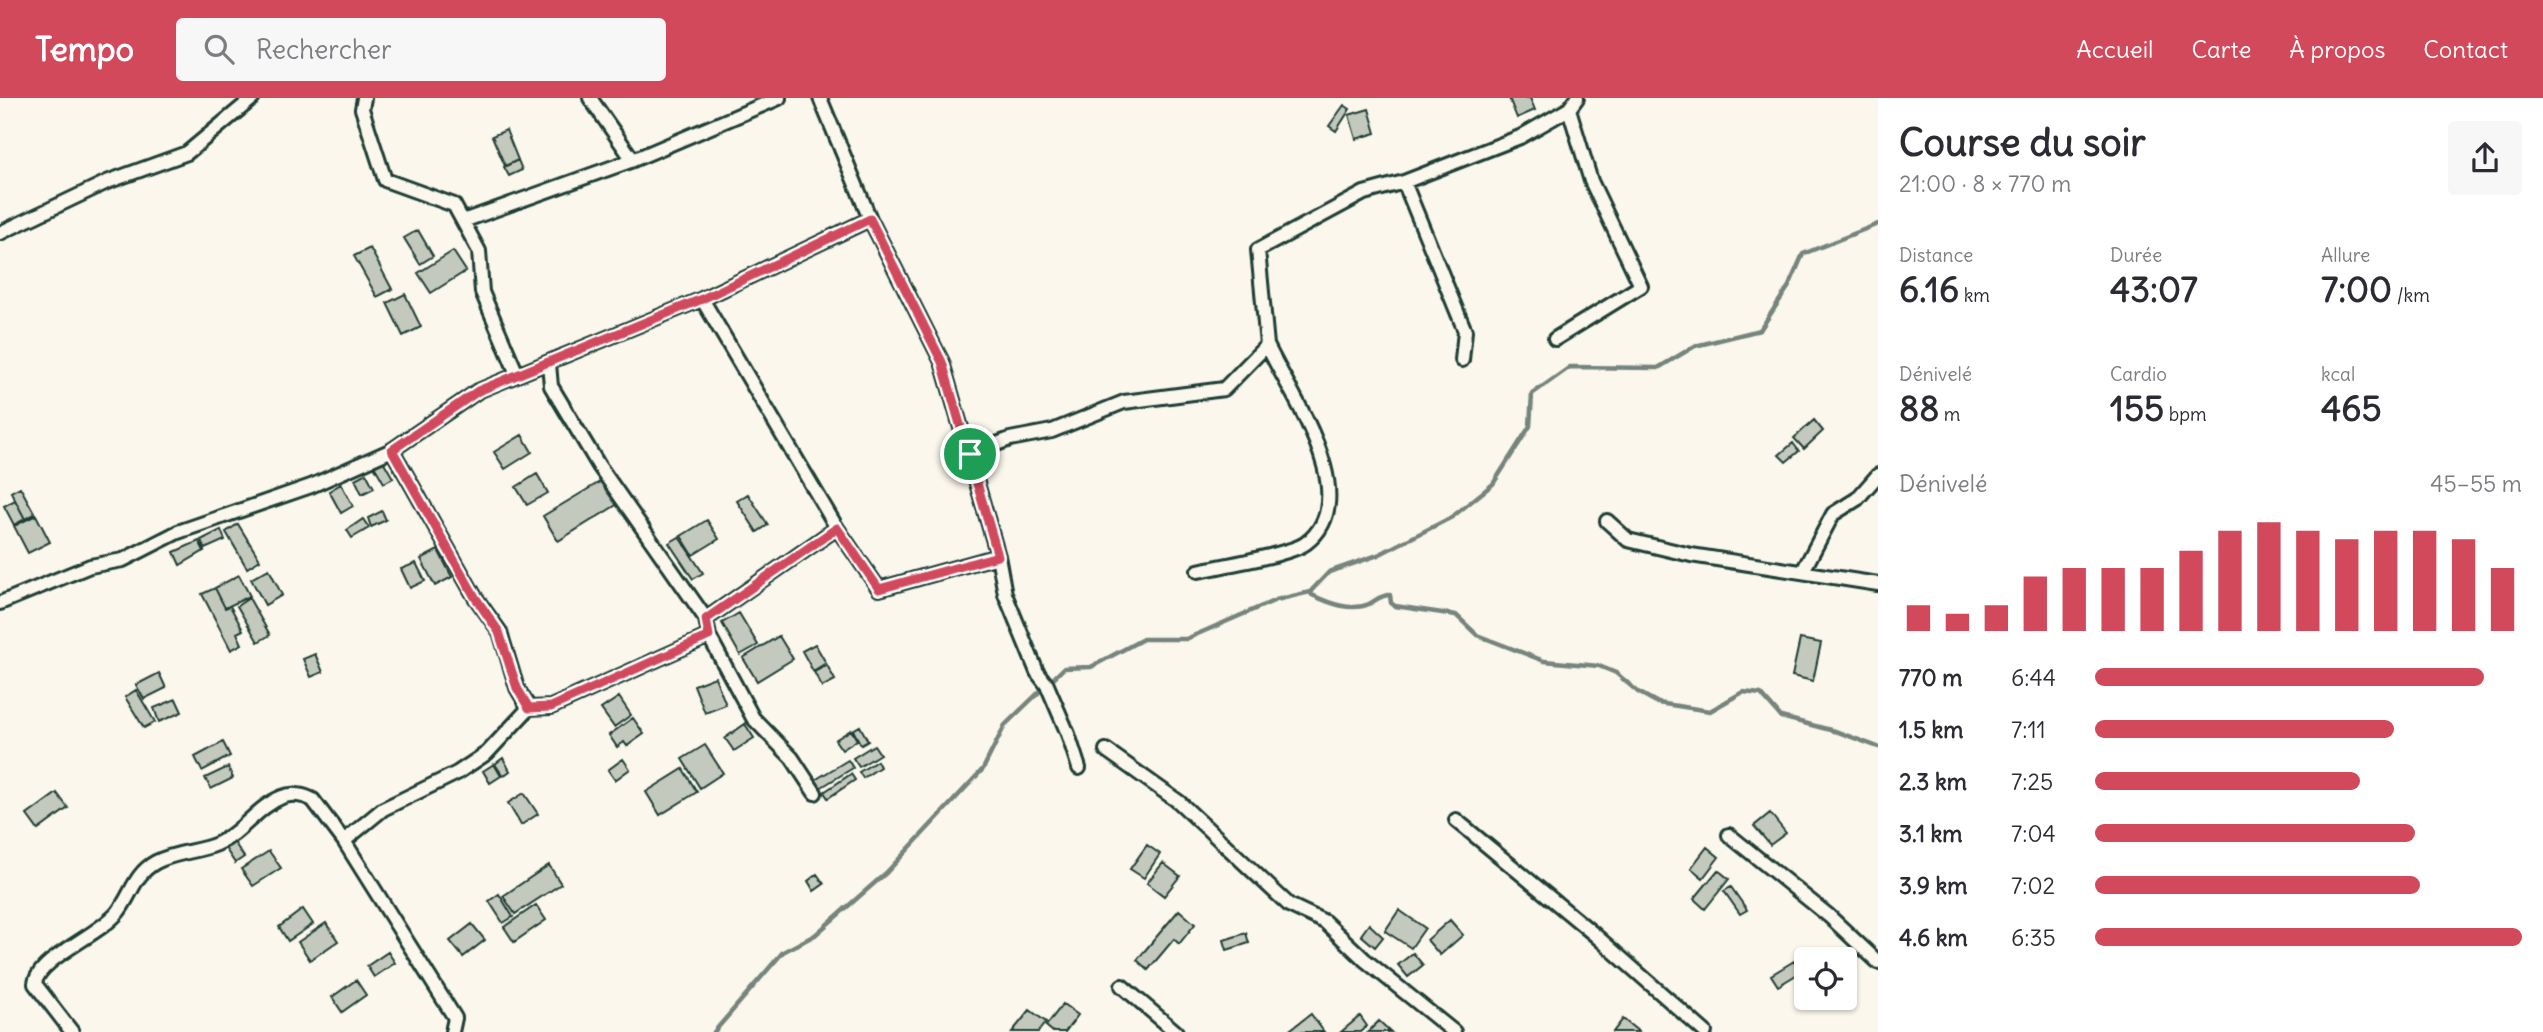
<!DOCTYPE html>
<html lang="fr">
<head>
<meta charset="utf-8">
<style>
  body { margin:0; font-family:Delius,sans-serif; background:#f7f7f7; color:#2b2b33; height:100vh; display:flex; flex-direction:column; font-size:26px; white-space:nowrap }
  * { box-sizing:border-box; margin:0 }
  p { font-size:23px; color:#7c7c81 }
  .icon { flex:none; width:38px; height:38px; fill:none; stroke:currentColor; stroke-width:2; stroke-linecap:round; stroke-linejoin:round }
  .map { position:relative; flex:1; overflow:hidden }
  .details { display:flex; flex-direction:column; background:#fff; width:665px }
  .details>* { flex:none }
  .controls { position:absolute; left:1794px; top:849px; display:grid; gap:14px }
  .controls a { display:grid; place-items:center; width:63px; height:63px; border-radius:7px; background:#fff; box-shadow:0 2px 5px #0004; font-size:35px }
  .pin { position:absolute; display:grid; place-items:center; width:60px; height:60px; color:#fff; margin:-30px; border:4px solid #fff; border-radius:50%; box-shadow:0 2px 7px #0007 }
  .round { display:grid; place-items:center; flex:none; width:74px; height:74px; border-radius:7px; background:#f7f7f7 }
  .head { display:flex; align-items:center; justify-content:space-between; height:119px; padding:0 21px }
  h1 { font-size:38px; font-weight:800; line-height:52px }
  .metrics { display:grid; grid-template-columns:repeat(3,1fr); gap:10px; height:119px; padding:7px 21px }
  .metrics div { display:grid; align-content:center }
  .metrics b { font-size:35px; font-weight:800 }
  .metrics small { font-size:19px; font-weight:400 }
  .metrics p { font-size:19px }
  .chart { height:196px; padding:14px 21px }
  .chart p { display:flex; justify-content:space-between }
  .chart svg { width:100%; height:126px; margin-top:7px; stroke:#d1495b; stroke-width:6 }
  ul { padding:0 21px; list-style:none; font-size:23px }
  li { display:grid; grid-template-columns:112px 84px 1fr; align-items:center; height:52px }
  li i { height:18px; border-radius:9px; background:#d1495b }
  header { display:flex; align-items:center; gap:42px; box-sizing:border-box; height:98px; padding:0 35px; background:#d1495b; color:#fff }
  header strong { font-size:33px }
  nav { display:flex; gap:38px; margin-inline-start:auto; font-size:24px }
  .search { width:490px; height:63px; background:#f7f7f7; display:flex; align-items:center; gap:18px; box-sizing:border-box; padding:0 24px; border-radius:7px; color:#7c7c81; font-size:26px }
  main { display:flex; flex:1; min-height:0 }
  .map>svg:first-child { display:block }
</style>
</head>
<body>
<header>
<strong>Tempo</strong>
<div class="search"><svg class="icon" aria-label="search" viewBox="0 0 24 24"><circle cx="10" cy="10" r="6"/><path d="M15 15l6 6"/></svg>Rechercher</div>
<nav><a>Accueil</a><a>Carte</a><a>À propos</a><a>Contact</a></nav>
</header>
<main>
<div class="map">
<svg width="1878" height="934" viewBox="0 0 1878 934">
  <rect width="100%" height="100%" fill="#fbf7ec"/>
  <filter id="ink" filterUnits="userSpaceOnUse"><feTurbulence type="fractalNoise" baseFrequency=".0143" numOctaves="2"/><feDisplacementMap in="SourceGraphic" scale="14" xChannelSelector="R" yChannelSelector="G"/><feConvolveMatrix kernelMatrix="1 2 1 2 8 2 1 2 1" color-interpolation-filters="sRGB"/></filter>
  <g filter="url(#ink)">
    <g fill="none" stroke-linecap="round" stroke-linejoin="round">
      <path stroke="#74847b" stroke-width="4.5" d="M 1310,494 L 1312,497 C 1329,505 1351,514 1369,506 C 1377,502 1380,497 1390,497 L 1391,505 L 1395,508 L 1456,517 L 1477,537 L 1544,563 L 1599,568 L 1616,575 L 1638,594 L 1658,605 L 1710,613 L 1743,594 L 1761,596 L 1781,619 L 1838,634 L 1878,649
        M 714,934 L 783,854 L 815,837 L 886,775 L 983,671 L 1005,627 L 1064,570 L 1091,569 L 1143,541 L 1186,541 L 1276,502 L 1310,494 L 1329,474 L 1378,457 L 1452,419 L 1493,386 L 1530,328 L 1532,296 L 1570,269 L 1658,270 L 1695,248 L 1760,232 L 1789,188 L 1803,156 L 1878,126"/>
    </g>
    <path fill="#c4c9be" stroke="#1f3d34" stroke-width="2" d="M 1509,0 L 1530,0 L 1535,12 L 1517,20 Z
      M 1344,7 L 1350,11 L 1336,33 L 1329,28 Z
      M 1369,11 L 1376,35 L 1356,41 L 1349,17 Z
      M 506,32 L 518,62 L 505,68 L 492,38 Z
      M 518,62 L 522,72 L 509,78 L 504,69 Z
      M 418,132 L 433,158 L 420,166 L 404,140 Z
      M 370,150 L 392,191 L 377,199 L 354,158 Z
      M 453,153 L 466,173 L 431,195 L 418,175 Z
      M 405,196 L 421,229 L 403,238 L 387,205 Z
      M 1814,322 L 1823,333 L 1804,351 L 1794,340 Z
      M 522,337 L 532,354 L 505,371 L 494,354 Z
      M 1793,345 L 1799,353 L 1786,364 L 1779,357 Z
      M 382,361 L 393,380 L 384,385 L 373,366 Z
      M 366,375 L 374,390 L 362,396 L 355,381 Z
      M 537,376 L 548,395 L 527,407 L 516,389 Z
      M 603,382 L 618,406 L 558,443 L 543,418 Z
      M 341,386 L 353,408 L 341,415 L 329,393 Z
      M 20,389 L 35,416 L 25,421 L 11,394 Z
      M 748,396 L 768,427 L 757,434 L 737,403 Z
      M 15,402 L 25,421 L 14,427 L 4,408 Z
      M 382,413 L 386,422 L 371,429 L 368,420 Z
      M 36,417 L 50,444 L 28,455 L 14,428 Z
      M 363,421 L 369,430 L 352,440 L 347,432 Z
      M 707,422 L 719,441 L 693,457 L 681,438 Z
      M 238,426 L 260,462 L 247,470 L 226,434 Z
      M 221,432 L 225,442 L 205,451 L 201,442 Z
      M 679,439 L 703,475 L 693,481 L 669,445 Z
      M 199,443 L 204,453 L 180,467 L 174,454 Z
      M 438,452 L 452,479 L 435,488 L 421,461 Z
      M 416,465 L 425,483 L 410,490 L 401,471 Z
      M 269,471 L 282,497 L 265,507 L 251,481 Z
      M 239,477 L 250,498 L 225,510 L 215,490 Z
      M 215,490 L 225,510 L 230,508 L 243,532 L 237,535 L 242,546 L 231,552 L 202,496 Z
      M 249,500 L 270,537 L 258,544 L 237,508 Z
      M 739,515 L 758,547 L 740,557 L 722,525 Z
      M 779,538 L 793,561 L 757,583 L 743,560 Z
      M 1800,541 L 1821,545 L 1813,583 L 1792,578 Z
      M 815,546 L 826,565 L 813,573 L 802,553 Z
      M 315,556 L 323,574 L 311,579 L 303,561 Z
      M 827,567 L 835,582 L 822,589 L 814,574 Z
      M 159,575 L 166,590 L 144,601 L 136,587 Z
      M 715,579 L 726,607 L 705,615 L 694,587 Z
      M 136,592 L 155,624 L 144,630 L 125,599 Z
      M 619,599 L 631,617 L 614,629 L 601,611 Z
      M 176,601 L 182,614 L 159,624 L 154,610 Z
      M 633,620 L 644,636 L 627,648 L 624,644 L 617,649 L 609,637 Z
      M 745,626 L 754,640 L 734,653 L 725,640 Z
      M 860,628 L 868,643 L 861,647 L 853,632 Z
      M 851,632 L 857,642 L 842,652 L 835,642 Z
      M 223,644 L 230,658 L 202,673 L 195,659 Z
      M 705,647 L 723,675 L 700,690 L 682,661 Z
      M 874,647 L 880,656 L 859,669 L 853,660 Z
      M 503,660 L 510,673 L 503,678 L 495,666 Z
      M 623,661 L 630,671 L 615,682 L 608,672 Z
      M 848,662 L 853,670 L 820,690 L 815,682 Z
      M 877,663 L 880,669 L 863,680 L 859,674 Z
      M 494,666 L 501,678 L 490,685 L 483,673 Z
      M 228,669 L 233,680 L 211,691 L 205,680 Z
      M 683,671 L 697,694 L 660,717 L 646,694 Z
      M 851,676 L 855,682 L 828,700 L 824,694 Z
      M 57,695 L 68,710 L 38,732 L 27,717 Z
      M 524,695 L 538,716 L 521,727 L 508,705 Z
      M 1770,715 L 1786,735 L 1770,747 L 1754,728 Z
      M 234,744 L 244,759 L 235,765 L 225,750 Z
      M 1147,747 L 1160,756 L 1144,780 L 1130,771 Z
      M 1707,749 L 1719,759 L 1703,780 L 1691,770 Z
      M 269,753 L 281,770 L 253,788 L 241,771 Z
      M 1163,765 L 1180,778 L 1164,798 L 1147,785 Z
      M 549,767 L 561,786 L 515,816 L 503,798 Z
      M 1718,772 L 1729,781 L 1705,811 L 1694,801 Z
      M 817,776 L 824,786 L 814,793 L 808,783 Z
      M 1731,789 L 1747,812 L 1740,816 L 1724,793 Z
      M 499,796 L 513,819 L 503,825 L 489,803 Z
      M 536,807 L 546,822 L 514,844 L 504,829 Z
      M 303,811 L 313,826 L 288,843 L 279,829 Z
      M 1179,812 L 1195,826 L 1179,846 L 1174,841 L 1148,872 L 1137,862 Z
      M 1399,812 L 1425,830 L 1411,850 L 1385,833 Z
      M 1450,822 L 1463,837 L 1440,857 L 1427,842 Z
      M 326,825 L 338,843 L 310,862 L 298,844 Z
      M 472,826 L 485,842 L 463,859 L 450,843 Z
      M 1369,826 L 1383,839 L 1375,849 L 1361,837 Z
      M 1246,835 L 1249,845 L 1227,852 L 1224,842 Z
      M 388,854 L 395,865 L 374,879 L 367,868 Z
      M 1413,855 L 1423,867 L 1408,879 L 1398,867 Z
      M 1794,863 L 1801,874 L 1778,888 L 1771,877 Z
      M 356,882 L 366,897 L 342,914 L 332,899 Z
      M 1063,906 L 1078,917 L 1065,934 L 1053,934 L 1046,928 Z
      M 1030,912 L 1046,924 L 1038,934 L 1012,934 Z
      M 1311,916 L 1324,934 L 1287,934 Z
      M 1360,918 L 1367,928 L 1360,934 L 1341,934 Z
      M 1623,921 L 1639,934 L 1613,934 Z
      M 1379,923 L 1391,934 L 1368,934 Z"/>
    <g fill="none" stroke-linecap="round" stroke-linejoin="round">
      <g stroke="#1f3d34" stroke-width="18">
        <path id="minor" d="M 364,0 L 362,11 L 385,82 L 454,107 L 479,153 L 482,194 L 517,276
          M 590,0 L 633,62
          M 820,0 L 870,121 L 942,264 L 998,458 L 1005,496 L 1037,574 L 1047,587 L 1068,636 L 1079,670
          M 1404,84 L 1465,233 L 1462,262
          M 463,123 L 633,62 L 779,0
          M 0,135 L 107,84 L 187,55 L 253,0
          M 702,201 L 837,430 L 879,491 L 998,458
          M 1555,241 L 1641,188 L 1591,83 L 1569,11
          M 549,266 L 551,288 L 599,368 L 706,521 L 709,538 L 753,620 L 792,660 L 815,695
          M 392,352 L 475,499 L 500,534 L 517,590 L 529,610
          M 970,356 L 1010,341 L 1052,333 L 1124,304 L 1224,291 L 1267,247 L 1258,152 L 1364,95 L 1404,84 L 1520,39 L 1569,11 L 1577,0
          M 1607,423 L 1628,442 L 1691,457 L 1878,486
          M 1198,473 C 1220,468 1290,457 1306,445 C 1366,400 1289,295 1267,247
          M 1803,473 L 1833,416 L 1857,401 L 1878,377
          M 0,505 L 90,468 L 123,462 L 178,434 L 311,388 L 392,352 L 478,293 L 702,201 L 870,121
          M 706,521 L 837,430
          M 1106,652 L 1179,704 L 1289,807 L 1325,824 L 1365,862 L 1454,934
          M 1456,722 L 1595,837 L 1705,934
          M 1729,737 L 1829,818 L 1878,864
          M 344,743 L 455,920 L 452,934
          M 1122,888 L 1176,934
          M 72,934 L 35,886 C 37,861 100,837 118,814 C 132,796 134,776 156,764 C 175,754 198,754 217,746 C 242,735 257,709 282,699 C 292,695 305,697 313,702 L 344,743 L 383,711 L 457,675 L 487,655 L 529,610 L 551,609 L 709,538"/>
      </g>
      <use href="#minor" stroke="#fbf7ec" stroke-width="12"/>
    </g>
  </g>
  <g fill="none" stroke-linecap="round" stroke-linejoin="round" filter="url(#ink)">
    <g stroke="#fff" stroke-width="14">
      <path id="route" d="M 870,121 L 942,264 L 998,458 L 879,491 L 837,430 L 706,521 L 709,538 L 551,609 L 529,610 L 517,590 L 499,534 L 475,499 L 392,352 L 478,293 L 702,201 Z"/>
    </g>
    <use href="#route" stroke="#d1495b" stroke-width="9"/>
  </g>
</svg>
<div class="controls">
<a><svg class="icon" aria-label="locate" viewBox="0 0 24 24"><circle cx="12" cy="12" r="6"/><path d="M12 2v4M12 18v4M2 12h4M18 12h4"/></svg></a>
</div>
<div class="pin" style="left:970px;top:356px;background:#1e9e55"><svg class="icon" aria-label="arrive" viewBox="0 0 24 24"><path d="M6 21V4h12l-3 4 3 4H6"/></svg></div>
</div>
<section class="details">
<div class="head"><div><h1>Course du soir</h1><p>21:00 · 8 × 770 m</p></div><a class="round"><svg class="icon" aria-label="share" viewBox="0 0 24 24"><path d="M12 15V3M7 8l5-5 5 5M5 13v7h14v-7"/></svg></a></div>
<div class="metrics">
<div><p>Distance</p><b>6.16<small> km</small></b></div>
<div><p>Durée</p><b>43:07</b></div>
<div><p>Allure</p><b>7:00<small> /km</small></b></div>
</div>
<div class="metrics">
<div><p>Dénivelé</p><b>88<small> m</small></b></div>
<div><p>Cardio</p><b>155<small> bpm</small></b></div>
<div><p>kcal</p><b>465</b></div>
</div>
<div class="chart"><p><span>Dénivelé</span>45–55 m</p>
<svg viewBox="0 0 160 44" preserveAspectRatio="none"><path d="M5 44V35M15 44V38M25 44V35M35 44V25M45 44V22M55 44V22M65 44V22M75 44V16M85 44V9M95 44V6M105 44V9M115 44V12M125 44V9M135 44V9M145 44V12M155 44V22"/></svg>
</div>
<ul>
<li><b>770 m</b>6:44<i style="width:91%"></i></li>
<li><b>1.5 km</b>7:11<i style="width:70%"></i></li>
<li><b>2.3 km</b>7:25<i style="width:62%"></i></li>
<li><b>3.1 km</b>7:04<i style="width:75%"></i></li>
<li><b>3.9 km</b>7:02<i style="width:76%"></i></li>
<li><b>4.6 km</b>6:35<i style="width:100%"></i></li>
</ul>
</section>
</main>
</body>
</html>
